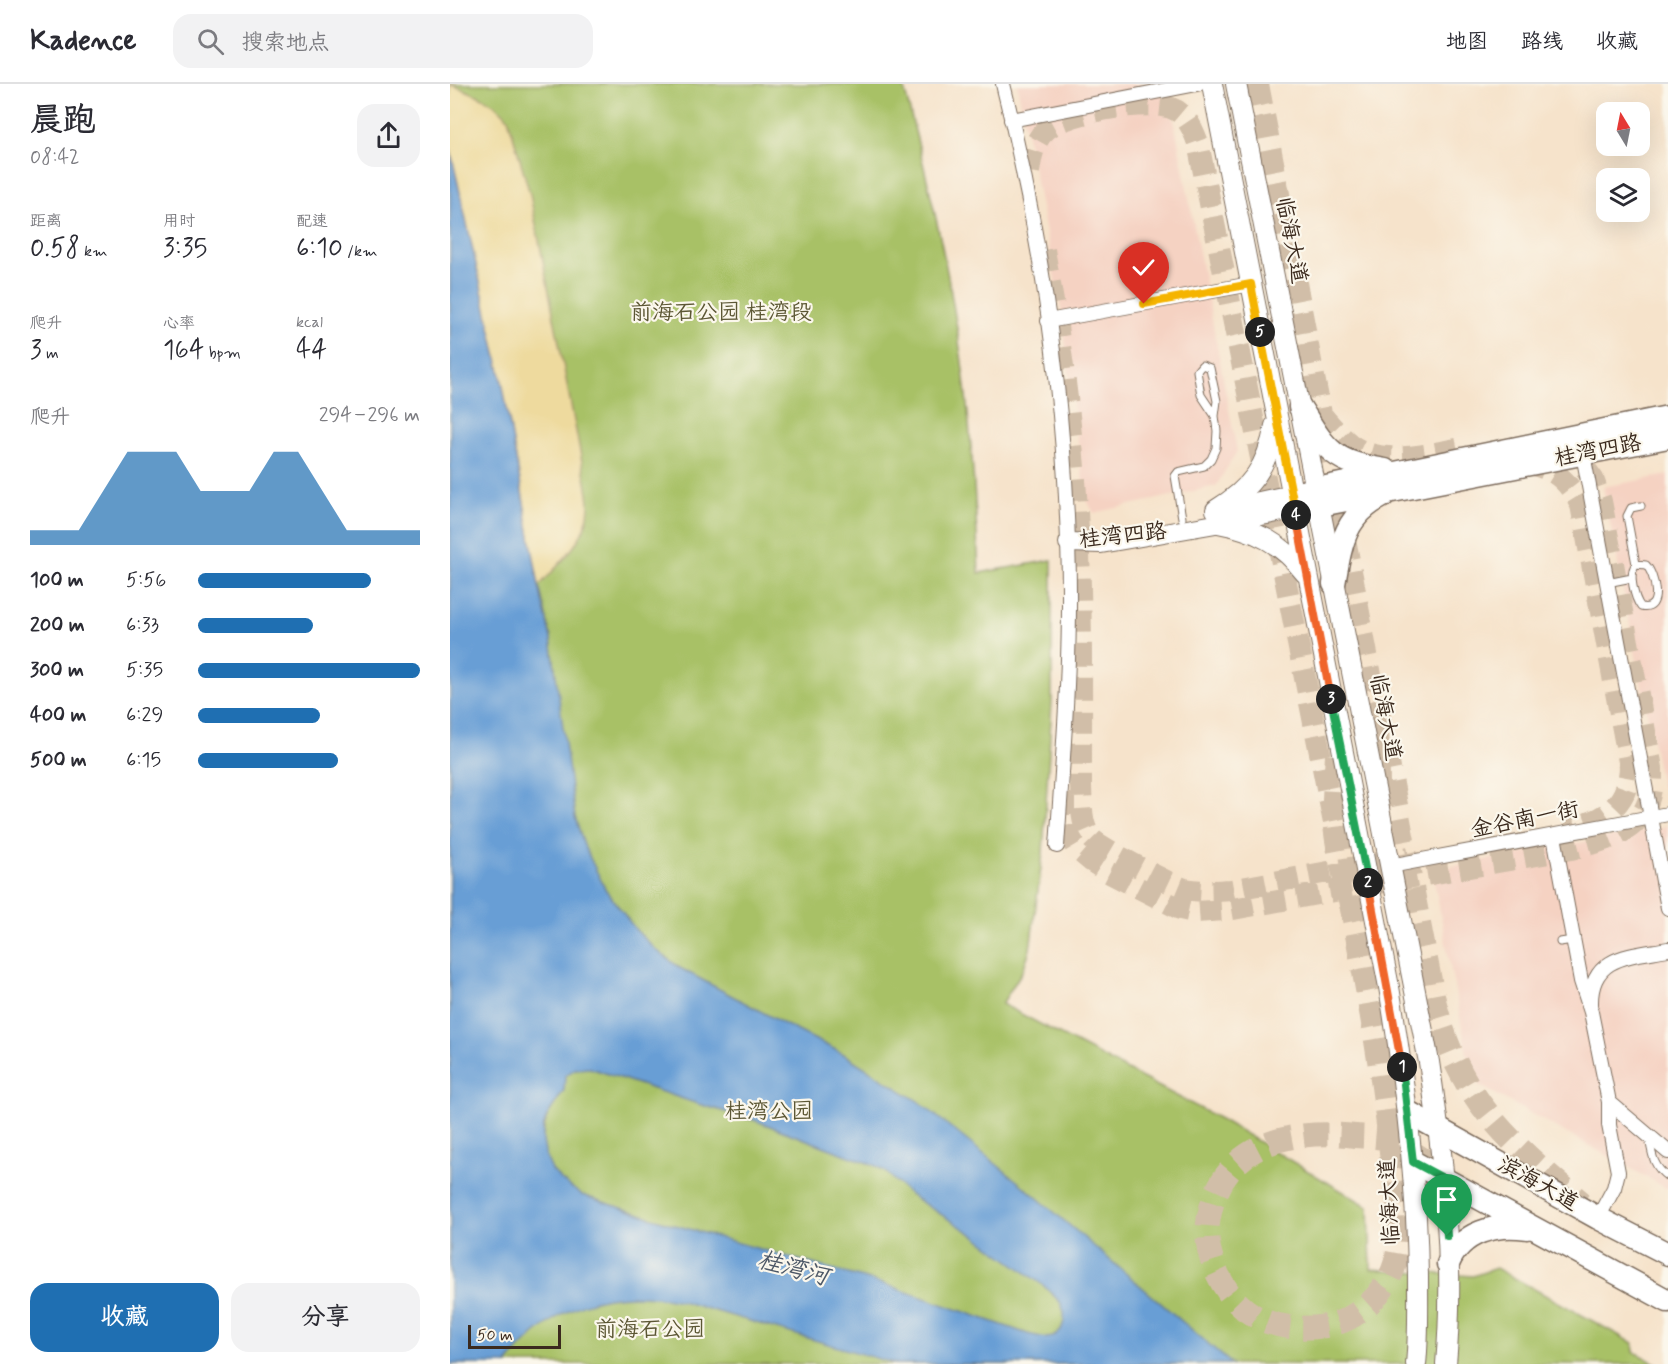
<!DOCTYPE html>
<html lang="zh">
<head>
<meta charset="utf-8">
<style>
  body { margin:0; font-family:Mynerve,"LXGW WenKai TC",sans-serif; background:#f2f2f3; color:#2b2b33; height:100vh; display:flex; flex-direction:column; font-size:22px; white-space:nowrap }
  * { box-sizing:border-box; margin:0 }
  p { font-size:20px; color:#7c7c81 }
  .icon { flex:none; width:33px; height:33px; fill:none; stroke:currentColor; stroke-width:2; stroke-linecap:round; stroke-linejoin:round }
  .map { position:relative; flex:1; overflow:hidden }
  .panel { display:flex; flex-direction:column; background:#fff; width:450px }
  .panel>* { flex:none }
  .needle { width:39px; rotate:350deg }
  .fabs { position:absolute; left:1146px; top:18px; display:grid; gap:12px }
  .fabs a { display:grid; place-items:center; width:54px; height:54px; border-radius:12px; background:#fff; box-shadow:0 6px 24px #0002; font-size:30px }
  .scale { position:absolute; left:18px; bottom:15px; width:93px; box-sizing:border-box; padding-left:6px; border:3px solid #3b2a1e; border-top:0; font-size:16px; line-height:21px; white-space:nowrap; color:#3b2a1e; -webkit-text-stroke:4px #fbf7ec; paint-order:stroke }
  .pin { position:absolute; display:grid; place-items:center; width:51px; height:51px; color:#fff; margin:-62px -26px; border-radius:50% 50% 50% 0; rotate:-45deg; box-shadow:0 0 6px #0007 }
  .pin .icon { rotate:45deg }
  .km { position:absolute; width:30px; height:30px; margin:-15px; border-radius:50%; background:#222; color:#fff; font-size:16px; line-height:30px; text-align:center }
  .round { display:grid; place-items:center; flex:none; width:63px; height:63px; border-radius:18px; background:#f2f2f3 }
  .head { display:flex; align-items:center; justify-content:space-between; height:102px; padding:0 30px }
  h1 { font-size:33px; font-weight:600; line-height:45px }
  .figures { display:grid; grid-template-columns:repeat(3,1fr); gap:9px; height:102px; padding:6px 30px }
  .figures div { display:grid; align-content:center }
  .figures b { font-size:26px; font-weight:600 }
  .figures small { font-size:16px; font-weight:400 }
  .figures p { font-size:16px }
  .chart { height:168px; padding:12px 30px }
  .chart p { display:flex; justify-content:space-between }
  .chart svg { width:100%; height:108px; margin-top:6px; fill:#1f6fb2; opacity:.7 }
  .cta { display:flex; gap:12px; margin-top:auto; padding:12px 30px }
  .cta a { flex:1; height:69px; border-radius:18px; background:#1f6fb2; color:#fff; font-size:24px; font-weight:600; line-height:69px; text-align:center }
  .cta a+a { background:#f2f2f3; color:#2b2b33 }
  ul { padding:0 30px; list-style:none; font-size:20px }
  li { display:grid; grid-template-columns:96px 72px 1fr; align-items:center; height:45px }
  li i { height:15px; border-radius:8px; background:#1f6fb2 }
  header { display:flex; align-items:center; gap:36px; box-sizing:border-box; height:84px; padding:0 30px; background:#fff; border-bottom:2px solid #e1e1e2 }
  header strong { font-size:28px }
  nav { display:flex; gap:33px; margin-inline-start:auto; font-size:21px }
  .search { width:420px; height:54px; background:#f2f2f3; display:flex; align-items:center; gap:15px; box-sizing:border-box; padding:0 21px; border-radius:18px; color:#7c7c81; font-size:22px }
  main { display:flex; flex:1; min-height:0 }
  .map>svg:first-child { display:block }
</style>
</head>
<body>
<header>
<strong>Kadence</strong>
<div class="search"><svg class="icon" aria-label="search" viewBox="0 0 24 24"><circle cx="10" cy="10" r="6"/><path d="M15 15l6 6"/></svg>搜索地点</div>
<nav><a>地图</a><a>路线</a><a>收藏</a></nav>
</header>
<main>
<section class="panel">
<div class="head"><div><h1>晨跑</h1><p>08:42</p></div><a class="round"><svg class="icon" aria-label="share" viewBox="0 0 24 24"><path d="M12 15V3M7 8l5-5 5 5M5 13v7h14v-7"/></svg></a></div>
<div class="figures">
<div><p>距离</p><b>0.58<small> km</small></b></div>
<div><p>用时</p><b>3:35</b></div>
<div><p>配速</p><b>6:10<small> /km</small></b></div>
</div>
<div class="figures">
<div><p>爬升</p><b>3<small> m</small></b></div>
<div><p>心率</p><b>164<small> bpm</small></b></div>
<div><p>kcal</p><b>44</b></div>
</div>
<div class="chart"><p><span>爬升</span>294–296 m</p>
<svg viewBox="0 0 160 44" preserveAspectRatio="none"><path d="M0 44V38L10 38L20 38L30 22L40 6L50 6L60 6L70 22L80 22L90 22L100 6L110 6L120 22L130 38L140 38L150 38L160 38V44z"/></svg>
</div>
<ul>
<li><b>100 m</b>5:56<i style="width:78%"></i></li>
<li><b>200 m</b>6:33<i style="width:52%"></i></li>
<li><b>300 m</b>5:35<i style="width:100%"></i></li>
<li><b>400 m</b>6:29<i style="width:55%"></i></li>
<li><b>500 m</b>6:15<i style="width:63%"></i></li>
</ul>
<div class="cta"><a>收藏</a><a>分享</a></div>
</section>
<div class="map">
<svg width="1218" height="1280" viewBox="0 0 1218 1280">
  <rect width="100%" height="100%" fill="#fbf7ec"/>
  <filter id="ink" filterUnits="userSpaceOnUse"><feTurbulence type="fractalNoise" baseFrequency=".0167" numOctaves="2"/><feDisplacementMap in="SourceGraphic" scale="12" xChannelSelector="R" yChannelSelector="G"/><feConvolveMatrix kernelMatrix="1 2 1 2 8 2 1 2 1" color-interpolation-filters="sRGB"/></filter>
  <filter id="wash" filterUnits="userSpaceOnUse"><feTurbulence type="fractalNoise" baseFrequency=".008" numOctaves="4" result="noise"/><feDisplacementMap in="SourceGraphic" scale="24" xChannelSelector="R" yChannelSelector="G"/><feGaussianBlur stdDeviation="1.35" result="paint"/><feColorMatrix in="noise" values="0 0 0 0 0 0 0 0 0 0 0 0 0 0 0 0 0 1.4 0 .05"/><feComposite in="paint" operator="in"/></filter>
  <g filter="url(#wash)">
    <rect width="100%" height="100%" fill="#f6e3cb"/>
    <path fill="#f5d2c2" d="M 567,0 L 717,0 L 787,367 L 766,402 L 644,429 L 635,413 L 611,225 Z
      M 1218,391 L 1218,710 L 1211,701 L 1153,403 Z
      M 1218,742 L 1218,1105 L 1029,1001 L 1021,991 L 982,786 Z"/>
    <path fill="#a8c166" stroke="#727642" stroke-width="1.5" d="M 0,0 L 453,0 C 474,81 494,161 507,244 C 520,325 525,407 529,489 L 602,476 L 602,618 L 593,769 L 580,865 L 573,886 L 552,920 L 772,1036 L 919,1123 L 921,1185 L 1023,1192 L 1046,1184 L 1183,1259 L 1184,1268 L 1207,1280 L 57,1280 L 93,1057 C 93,1036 101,1022 114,1006 L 101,554 L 89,502 L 51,292 L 0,64 Z"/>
    <path fill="#eeda9e" stroke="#94825e" stroke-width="1.5" d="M 0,0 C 21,9 44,15 58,34 L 80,110 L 136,398 C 137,405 139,414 139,422 C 139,454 109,480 89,502 L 51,292 L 0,64 Z"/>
    <path fill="#689ed5" stroke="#52647a" stroke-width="1.5" fill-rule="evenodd" d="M 0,64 L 51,292 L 89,502 L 101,554 L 125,733 L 135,764 L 156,806 L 186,846 L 204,864 L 230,884 L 342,944 L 392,969 L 468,1017 L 577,1105 L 782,1280 L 446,1280 L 231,1217 C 158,1202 103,1220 57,1280 L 0,1280 ZM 140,984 L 248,1020 L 304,1036 L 426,1082 L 436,1088 L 460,1111 L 524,1151 L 594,1202 L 610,1218 L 614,1228 L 614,1237 L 611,1246 L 603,1253 L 596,1254 L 578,1250 L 434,1200 L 218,1139 L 132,1111 L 111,1096 L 102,1086 L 96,1073 L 93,1057 L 93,1044 L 97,1032 L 114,1006 L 115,992 L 125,985 Z"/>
  </g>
  <g filter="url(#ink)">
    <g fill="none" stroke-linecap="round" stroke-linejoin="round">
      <path stroke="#d1bea8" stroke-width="22" stroke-dasharray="22 11" stroke-linecap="butt" d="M 808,0 L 928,628 L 929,702
        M 579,88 C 581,73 584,56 596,46 C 613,29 698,15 721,24 C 736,29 743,45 748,59 L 884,739
        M 594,166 C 605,227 615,289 621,351 C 633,467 631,586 631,702 C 632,720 630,741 642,755 C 649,763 723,802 735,805 C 750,808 766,807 781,806 L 959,773
        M 870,329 C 879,340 889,351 900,360 C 931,383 976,371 1011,364
        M 1073,379 C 1104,384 1116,394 1131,421 L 1180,683 C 1178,723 1152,738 1115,745
        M 614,709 L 614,733 L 618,750 L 627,765 L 641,777 L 658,788 L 730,825 L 745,828 L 777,826 L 1121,765 C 1171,753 1204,743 1202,684 L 1151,417 L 1143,395 L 1131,379"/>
      <path stroke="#d1bea8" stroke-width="24" stroke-dasharray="24 12" stroke-linecap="butt" d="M 928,628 L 983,912 C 1007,1013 1055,1055 1132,1119
        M 887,671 C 886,693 882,718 885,741 C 888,771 897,800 903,830 C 918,909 933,988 941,1068 C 945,1104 956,1145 945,1180 C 936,1210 906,1237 876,1242 C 851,1246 825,1244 803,1231 C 783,1219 769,1198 762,1176 C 756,1159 756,1141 761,1124 C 779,1057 845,1045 905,1052 C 915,1053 927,1052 937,1055 C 951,1060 965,1071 979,1079"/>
      <g stroke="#7c6b5b" stroke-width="9">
        <path id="service" d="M 732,434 L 725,392 L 728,388 L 754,382 L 761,375 L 766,364 L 767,347 L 765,332 L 767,317 L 760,284 L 752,281 L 747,287 L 751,311 L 765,332
          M 1186,480 L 1196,481 C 1205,490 1214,528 1191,523 C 1184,514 1178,489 1186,480 L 1177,432 L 1181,424 L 1191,422
          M 1157,499 L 1182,494
          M 1110,858 L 1123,856
          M 1199,1054 C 1202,1070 1203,1083 1218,1093"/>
      </g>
      <g stroke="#7c6b5b" stroke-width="16">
        <path id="minor" d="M 553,0 C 590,148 613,306 618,458 C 622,559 614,661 607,762
          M 561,36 L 747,0
          M 598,237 L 801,200
          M 1133,370 L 1218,824
          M 1104,752 L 1131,897 L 1141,928 L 1159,1018 L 1159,1041 L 1168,1088 L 1164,1104 L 1148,1134
          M 940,782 L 1218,730
          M 1141,920 C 1140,871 1181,872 1218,865
          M 1159,1018 L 1218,1068"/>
      </g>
      <g stroke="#7c6b5b" stroke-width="20">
        <path id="tertiary" d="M 768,426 L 842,410
          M 618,459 L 651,460 L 845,426"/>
      </g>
      <g stroke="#7c6b5b" stroke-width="22">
        <path id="secondary" d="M 762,0 L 939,903 C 955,999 967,1096 968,1193 C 968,1222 969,1251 966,1280
          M 786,0 L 979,978 C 994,1077 1005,1180 996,1280
          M 766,426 C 802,404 817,383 825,342
          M 768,439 C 806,446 832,459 856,490"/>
      </g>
      <g stroke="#7c6b5b" stroke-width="25">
        <path id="primary" d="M 850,323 C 877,367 882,378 935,386
          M 842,410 L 1218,333
          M 845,426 L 1218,353
          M 884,500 C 891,460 894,432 933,412
          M 958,1028 L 1148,1134 L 1218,1170
          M 963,1078 L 1218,1217
          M 998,1180 C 1011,1148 1045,1139 1077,1144"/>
      </g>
      <use href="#service" stroke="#fff" stroke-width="7"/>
      <use href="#minor" stroke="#fff" stroke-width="14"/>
      <use href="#tertiary" stroke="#fff" stroke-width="18"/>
      <use href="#secondary" stroke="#fff" stroke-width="20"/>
      <use href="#primary" stroke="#fff" stroke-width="22"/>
    </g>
  </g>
  <g fill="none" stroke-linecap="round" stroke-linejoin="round" filter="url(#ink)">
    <g stroke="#fff" stroke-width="12">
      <path id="split-1" d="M 952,983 L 963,1078 L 993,1094 L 997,1152"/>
    </g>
    <g stroke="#fff" stroke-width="12">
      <path id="split-2" d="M 918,799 L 952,983"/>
    </g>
    <g stroke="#fff" stroke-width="12">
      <path id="split-3" d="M 881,615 L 918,799"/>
    </g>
    <g stroke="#fff" stroke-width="12">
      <path id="split-4" d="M 846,431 L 881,615"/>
    </g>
    <g stroke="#fff" stroke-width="12">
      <path id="split-5" d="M 810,248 L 846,431"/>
    </g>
    <g stroke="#fff" stroke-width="12">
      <path id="split-6" d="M 694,220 L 801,200 L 810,248"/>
    </g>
    <use href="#split-1" stroke="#22a559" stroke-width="8"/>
    <use href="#split-2" stroke="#f0652b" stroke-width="8"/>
    <use href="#split-3" stroke="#22a559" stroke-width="8"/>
    <use href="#split-4" stroke="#f0652b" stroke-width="8"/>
    <use href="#split-5" stroke="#f5b400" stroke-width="8"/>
    <use href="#split-6" stroke="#f5b400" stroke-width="8"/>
  </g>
  <g text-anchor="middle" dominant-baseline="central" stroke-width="4.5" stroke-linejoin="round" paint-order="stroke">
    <g font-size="22" fill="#3b2a1e" stroke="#fbf7ec">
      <text transform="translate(841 156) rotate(79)">临海大道</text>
      <text transform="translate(1148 367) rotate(-11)">桂湾四路</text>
      <text transform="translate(673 452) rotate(-6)">桂湾四路</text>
      <text transform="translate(935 633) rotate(79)">临海大道</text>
      <text transform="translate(1075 736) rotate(-11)">金谷南一街</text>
      <text transform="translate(1088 1100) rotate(29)">滨海大道</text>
      <text transform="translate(940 1118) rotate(-93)">临海大道</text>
    </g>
    <g font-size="22" fill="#5c5734" stroke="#fbf7ec">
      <text x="271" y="229">前海石公园 桂湾段</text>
      <text x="319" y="1028">桂湾公园</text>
      <text x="200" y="1246">前海石公园</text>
    </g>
    <g font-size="24" font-style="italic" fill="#4d5867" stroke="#fbf7ec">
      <text transform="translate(343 1185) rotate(15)">桂湾河</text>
    </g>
  </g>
</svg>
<div class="fabs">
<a><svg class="needle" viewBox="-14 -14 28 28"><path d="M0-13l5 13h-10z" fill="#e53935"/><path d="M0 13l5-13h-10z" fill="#7c7c81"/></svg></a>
<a><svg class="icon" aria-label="layers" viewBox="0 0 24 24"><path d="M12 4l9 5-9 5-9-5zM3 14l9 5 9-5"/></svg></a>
</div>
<div class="scale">50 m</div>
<div class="pin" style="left:997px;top:1152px;background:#1e9e55"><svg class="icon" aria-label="arrive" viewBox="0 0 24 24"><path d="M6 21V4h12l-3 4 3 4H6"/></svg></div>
<div class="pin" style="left:694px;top:220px;background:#d93025"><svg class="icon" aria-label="check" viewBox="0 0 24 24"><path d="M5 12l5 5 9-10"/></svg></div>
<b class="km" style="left:952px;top:983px">1</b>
<b class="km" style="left:918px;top:799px">2</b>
<b class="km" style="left:881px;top:615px">3</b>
<b class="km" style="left:846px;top:431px">4</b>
<b class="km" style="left:810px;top:248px">5</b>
</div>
</main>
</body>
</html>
